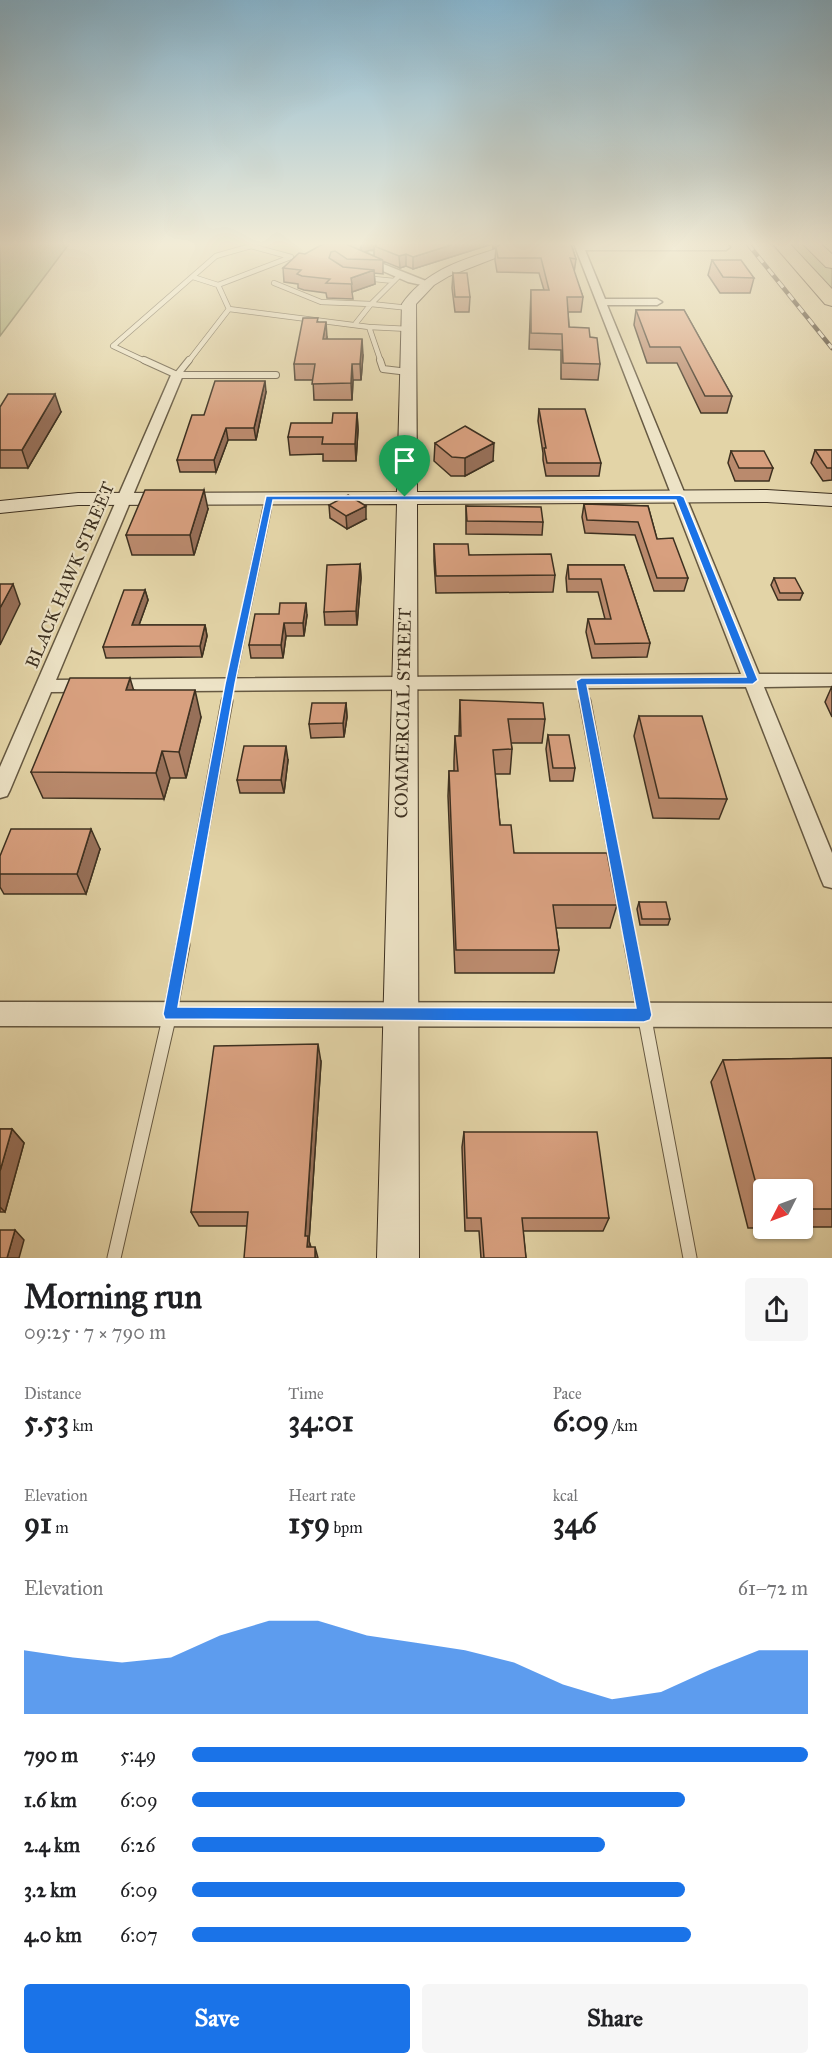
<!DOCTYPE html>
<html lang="en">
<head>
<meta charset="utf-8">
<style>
  body { margin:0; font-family:"IM FELL Great Primer",serif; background:#f6f6f6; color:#202124; height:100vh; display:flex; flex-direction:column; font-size:22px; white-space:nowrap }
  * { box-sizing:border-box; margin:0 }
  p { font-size:20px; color:#757577 }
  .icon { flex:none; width:33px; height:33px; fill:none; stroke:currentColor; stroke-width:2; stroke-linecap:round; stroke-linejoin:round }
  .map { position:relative; height:1258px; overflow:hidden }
  .side { display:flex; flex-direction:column; background:#fff; flex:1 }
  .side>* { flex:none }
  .needle { width:39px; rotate:228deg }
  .buttons { position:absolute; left:753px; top:1179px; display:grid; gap:12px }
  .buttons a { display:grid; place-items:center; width:60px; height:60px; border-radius:6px; background:#fff; box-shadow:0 2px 4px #0004; font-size:30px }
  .pin { position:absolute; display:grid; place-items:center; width:51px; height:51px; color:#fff; margin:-62px -26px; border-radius:50% 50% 50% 0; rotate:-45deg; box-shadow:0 0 6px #0007 }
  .pin .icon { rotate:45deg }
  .round { display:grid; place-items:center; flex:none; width:63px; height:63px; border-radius:6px; background:#f6f6f6 }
  .summary { display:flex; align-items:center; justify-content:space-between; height:102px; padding:0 24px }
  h1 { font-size:33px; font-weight:700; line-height:45px }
  .metrics { display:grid; grid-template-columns:repeat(3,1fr); gap:9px; height:102px; padding:6px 24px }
  .metrics div { display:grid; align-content:center }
  .metrics b { font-size:30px; font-weight:700 }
  .metrics small { font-size:16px; font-weight:400 }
  .metrics p { font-size:16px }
  .chart { height:168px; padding:12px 24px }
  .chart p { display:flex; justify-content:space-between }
  .chart svg { width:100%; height:108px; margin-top:6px; fill:#1a73e8; opacity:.7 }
  .button { display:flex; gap:12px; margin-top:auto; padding:12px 24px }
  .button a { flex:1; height:69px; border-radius:6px; background:#1a73e8; color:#fff; font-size:24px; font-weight:700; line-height:69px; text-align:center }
  .button a+a { background:#f6f6f6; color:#202124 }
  ul { padding:0 24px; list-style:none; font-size:20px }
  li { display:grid; grid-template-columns:96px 72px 1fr; align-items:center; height:45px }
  li i { height:15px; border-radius:8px; background:#1a73e8 }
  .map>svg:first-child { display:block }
</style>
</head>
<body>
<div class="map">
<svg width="832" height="1258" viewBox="0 0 832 1258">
  <rect width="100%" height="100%" fill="#e3d4a7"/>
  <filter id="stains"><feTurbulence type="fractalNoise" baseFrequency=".00333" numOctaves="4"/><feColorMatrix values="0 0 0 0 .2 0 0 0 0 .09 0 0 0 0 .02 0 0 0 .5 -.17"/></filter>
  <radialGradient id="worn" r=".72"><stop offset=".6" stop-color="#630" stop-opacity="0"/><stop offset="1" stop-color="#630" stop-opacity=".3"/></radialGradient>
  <path fill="#b5bc86" stroke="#797653" stroke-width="1.5" d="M 0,244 L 69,244 L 0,336 Z
    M 781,244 L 812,244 L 832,263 L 832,301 Z"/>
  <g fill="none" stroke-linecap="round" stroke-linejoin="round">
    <g stroke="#665942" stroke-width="6">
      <path id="lane-far4" d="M 360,258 L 403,244
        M 400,275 L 371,304 L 409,308
        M 193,277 L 218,285
        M 364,278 L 394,281
        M 274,283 L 321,302 L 371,304
        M 356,323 L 371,304
        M 147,362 L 113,346 L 216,256 L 251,246 L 291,257 L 218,285 L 229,309
        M 188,362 L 229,309 L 369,327
        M 381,362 L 369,327 L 409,329"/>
    </g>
    <g stroke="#665942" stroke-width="8">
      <path id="lane-far3" d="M 144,360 L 177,375
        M 189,360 L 177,375 L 276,375
        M 380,360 L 383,369 L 408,372
        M 266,511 L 269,498"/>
    </g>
    <g stroke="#665942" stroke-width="10">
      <path id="lane-far2" d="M 581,681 L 585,702
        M 227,702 L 267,509"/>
    </g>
    <g stroke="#665942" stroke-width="13">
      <path id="lane-far1" d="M 585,701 L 631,946
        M 182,946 L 227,701"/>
    </g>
    <g stroke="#665942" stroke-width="15">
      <path id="lane" d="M 631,945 L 690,1258
        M 114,1258 L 170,1014 L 183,945"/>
    </g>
    <g stroke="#665942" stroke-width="3">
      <path id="street" d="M 321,244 L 333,244 L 431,283 L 426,286 L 408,282 Z
        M 574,244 L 726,244 L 730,247 L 726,250 L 585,250 L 605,299 L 657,299 L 662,302 L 657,305 L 607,305 L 759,674 L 832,674 L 832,686 L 764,687 L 832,853 L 832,888 L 824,886 L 821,879 L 746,687 L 51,692 L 10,790 L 7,796 L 0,798 L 0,767 L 171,375 L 177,372 L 183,375 L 56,680 L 741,674 Z
        M 0,1002 L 832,1003 L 832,1027 L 0,1026 Z"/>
    </g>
    <g stroke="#3d3020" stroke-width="2">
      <path id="secondary" d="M 512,244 L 531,244 L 449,276 L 434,285 L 416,304 L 417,492 L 767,490 L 832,494 L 832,506 L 767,502 L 417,504 L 419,1258 L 377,1258 L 397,504 L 78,505 L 0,513 L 0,501 L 78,493 L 397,492 L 402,304 C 428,267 471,257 512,244 Z"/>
    </g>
    <g stroke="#3d3020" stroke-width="2">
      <path id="highway" d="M 773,244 L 790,244 L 832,289 L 832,306 L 825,304 Z
        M 803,244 L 821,244 L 832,254 L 832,268 L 826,267 Z"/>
    </g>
    <use href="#lane-far4" stroke="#ede3c6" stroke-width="4.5"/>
    <use href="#lane-far3" stroke="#ede3c6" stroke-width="6"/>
    <use href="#lane-far2" stroke="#ede3c6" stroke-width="8"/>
    <use href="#lane-far1" stroke="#ede3c6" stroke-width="10"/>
    <use href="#lane" stroke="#ede3c6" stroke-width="13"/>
    <use href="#street" fill="#ede3c6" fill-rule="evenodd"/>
    <use href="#secondary" fill="#ede3c6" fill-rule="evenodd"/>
    <use href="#highway" fill="#e3d4a7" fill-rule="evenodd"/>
    <g stroke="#3d3020" stroke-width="4.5">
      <path id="rail" d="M 748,244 L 832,348"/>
    </g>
    <use href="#rail" stroke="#ede3c6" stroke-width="3" stroke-dasharray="8" stroke-linecap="butt"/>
  </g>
  <path fill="#ba8a6d" stroke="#3d3020" stroke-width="1.5" fill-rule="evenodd" d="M 323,244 L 571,244 L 576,259 L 574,273 L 583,297 L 581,312 L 568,312 L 569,327 L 590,337 L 600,364 L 598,380 L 561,379 L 561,350 L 529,349 L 531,290 L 544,290 L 539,273 L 497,272 L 495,260 L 496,247 L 493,248 L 492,244 L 413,269 L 406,266 L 400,268 L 383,261 L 383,274 L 374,273 L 375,284 L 352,292 L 353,299 L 327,298 L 326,293 L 304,290 L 298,288 L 298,284 L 284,282 L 283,268 ZM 374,249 L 374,256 L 364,252 Z
    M 712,260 L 754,278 L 750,293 L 720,293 L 708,275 Z
    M 453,273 L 470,297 L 469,312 L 455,312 L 452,288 Z
    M 636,310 L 684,310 L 732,396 L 727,413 L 701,413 L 677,363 L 647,363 L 634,325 Z
    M 318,322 L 327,337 L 327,339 L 363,355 L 361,380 L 353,380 L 352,400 L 314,400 L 313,380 L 295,380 L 294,364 Z
    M 266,392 L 256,440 L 228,440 L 216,472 L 180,472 L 177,460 L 204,415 Z
    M 0,407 L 61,412 L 28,468 L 0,468 Z
    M 539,409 L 601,463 L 599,476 L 546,476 L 543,460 L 543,453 L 538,421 Z
    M 357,413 L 358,430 L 356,461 L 323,461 L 323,454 L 290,455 L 288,437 L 332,423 Z
    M 435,443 L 493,461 L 465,476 L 451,476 L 434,461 Z
    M 815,450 L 832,450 L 832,480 L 823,481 L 811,463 Z
    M 731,451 L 773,468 L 769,481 L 735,481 L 728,463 Z
    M 584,504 L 648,506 L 657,539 L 688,578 L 684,591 L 654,591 L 635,535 L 585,533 L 582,517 Z
    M 329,505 L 366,519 L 347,529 L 330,518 Z
    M 466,506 L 543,522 L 542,535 L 466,534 Z
    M 208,509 L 194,555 L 132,555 L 126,535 Z
    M 434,544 L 469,555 L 555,575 L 553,592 L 436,593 L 434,561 Z
    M 360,564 L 361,578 L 357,625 L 325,625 L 324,612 Z
    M 568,565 L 624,565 L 650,643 L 647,657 L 592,658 L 586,632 L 588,619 L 605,619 L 598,592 L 567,592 L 566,578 Z
    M 774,578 L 803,593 L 800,600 L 778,600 L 771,585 Z
    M 145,590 L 148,600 L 139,625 L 205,625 L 207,636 L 202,657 L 106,658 L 103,647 Z
    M 279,614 L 307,615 L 304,636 L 286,636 L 283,658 L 251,658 L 249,645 Z
    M 832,686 L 832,717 L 825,702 Z
    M 134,690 L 201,717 L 186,778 L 170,778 L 164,799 L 43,798 L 31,772 Z
    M 460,700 L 545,719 L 542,743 L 511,743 L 512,749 L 510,774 L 495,774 L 500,825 L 514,853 L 617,905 L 610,928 L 556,928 L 559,950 L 554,973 L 455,973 L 448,796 L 449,771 L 454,771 L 454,761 L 455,736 L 459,736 Z
    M 346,703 L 347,717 L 344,737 L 311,738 L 309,724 Z
    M 639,716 L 727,799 L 719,819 L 653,818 L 634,736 Z
    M 548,735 L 575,768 L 573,781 L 550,781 L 546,749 Z
    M 288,760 L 284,793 L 240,793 L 237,780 Z
    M 100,849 L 86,894 L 4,894 L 0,887 L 0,856 Z
    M 639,902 L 670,919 L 668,925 L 640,925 L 637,909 Z
    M 832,1058 L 832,1227 L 802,1227 L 802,1190 L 764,1190 L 764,1228 L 748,1228 L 711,1082 L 723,1060 Z
    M 321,1062 L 309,1241 L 311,1247 L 247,1226 L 199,1226 L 191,1212 Z
    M 0,1129 L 12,1129 L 24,1143 L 5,1212 L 0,1212 Z
    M 464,1132 L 609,1218 L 603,1231 L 523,1231 L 526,1258 L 481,1258 L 479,1231 L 465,1231 L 462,1147 Z"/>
  <path fill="#977059" stroke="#3d3020" stroke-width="1.5" d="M 361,244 L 390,244 L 374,246 L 374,249 L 361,253 Z
    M 454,244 L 492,244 L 413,269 L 413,257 Z
    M 493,244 L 502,244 L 493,248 Z
    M 406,254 L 406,266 L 400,268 L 399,256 Z
    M 374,270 L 375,284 L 352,292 L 351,278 Z
    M 326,322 L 327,337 L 324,355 L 323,339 Z
    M 362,339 L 363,355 L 361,380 L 360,364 Z
    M 352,364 L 353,380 L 352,400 L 351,383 Z
    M 265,381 L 266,392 L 256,440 L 254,428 Z
    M 55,394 L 61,412 L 28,468 L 22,450 Z
    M 357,413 L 358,430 L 356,461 L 355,444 Z
    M 226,428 L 228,440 L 216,472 L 214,460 Z
    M 494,443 L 493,461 L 465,476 L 465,458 Z
    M 204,490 L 208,509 L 194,555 L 190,535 Z
    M 366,506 L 366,519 L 347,529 L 346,516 Z
    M 360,564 L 361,578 L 357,625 L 356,611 Z
    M 13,584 L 20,604 L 0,645 L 0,608 Z
    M 145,590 L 148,600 L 135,636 L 132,625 Z
    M 306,603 L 307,615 L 304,636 L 303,623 Z
    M 284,623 L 286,636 L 283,658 L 281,645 Z
    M 205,625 L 207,636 L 202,657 L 200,646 Z
    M 130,678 L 138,705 L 126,690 Z
    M 195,690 L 201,717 L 186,778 L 179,752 Z
    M 346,703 L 347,717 L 344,737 L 343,723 Z
    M 286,746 L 288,760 L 284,793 L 281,780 Z
    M 162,751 L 170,778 L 164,799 L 156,773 Z
    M 91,829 L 100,849 L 86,894 L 77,874 Z
    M 318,1044 L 321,1062 L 309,1241 L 311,1250 L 311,1258 L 305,1236 Z
    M 12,1129 L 24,1143 L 5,1212 L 0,1207 L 0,1171 Z
    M 15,1230 L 24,1240 L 19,1258 L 7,1258 Z
    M 315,1247 L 318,1258 L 315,1258 Z"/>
  <path fill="#d8a07f" stroke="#3d3020" stroke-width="1.5" d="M 323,244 L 346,244 L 383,260 L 347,259 L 335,251 L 331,252 L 329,258 L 343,267 L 374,270 L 351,278 L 352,284 L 326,283 L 330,279 L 302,276 L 297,274 L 301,270 L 283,268 L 299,253 L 305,254 Z
    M 379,244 L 454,244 L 413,257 L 406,254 L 399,256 L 374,246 Z
    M 502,244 L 571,244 L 576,259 L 570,258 L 583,297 L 567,297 L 569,327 L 589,328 L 590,337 L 597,338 L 600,364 L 563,363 L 562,334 L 531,333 L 531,290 L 549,290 L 541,258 L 498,258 L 496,247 Z
    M 712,260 L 741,260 L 754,278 L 723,277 Z
    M 453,273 L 467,273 L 470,297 L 455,297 Z
    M 636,310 L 684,310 L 732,396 L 705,396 L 680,347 L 650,347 Z
    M 303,318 L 318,318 L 317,322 L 326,322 L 323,339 L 362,339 L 360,364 L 352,364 L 351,383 L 312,384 L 315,364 L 294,364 Z
    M 215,381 L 265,381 L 254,428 L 226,428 L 214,460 L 177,460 L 192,415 L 204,415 Z
    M 8,394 L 55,394 L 22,450 L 0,450 L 0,407 Z
    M 539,409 L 585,409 L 601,463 L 547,463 L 544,448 L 546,448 Z
    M 333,413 L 357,413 L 355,444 L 322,444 L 323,437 L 288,437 L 291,423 L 332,423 Z
    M 465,426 L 494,443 L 465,458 L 452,457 L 435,443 Z
    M 815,450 L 832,450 L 832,468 L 827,468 Z
    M 731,451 L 764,451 L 773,468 L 739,468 Z
    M 145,490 L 204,490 L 190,535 L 126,535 Z
    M 348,495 L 366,506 L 346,516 L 329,505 Z
    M 584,504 L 648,506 L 657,539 L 673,538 L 688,578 L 657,578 L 638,522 L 587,520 Z
    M 466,506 L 541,507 L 543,522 L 467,521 Z
    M 434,544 L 468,544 L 469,555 L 551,554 L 555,575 L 436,576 Z
    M 360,564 L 356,611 L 324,612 L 327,565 Z
    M 568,565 L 624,565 L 650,643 L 595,644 L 588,619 L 611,619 L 601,579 L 569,579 Z
    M 774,578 L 795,578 L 803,593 L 780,593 Z
    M 0,584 L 13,584 L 0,608 Z
    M 124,590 L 145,590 L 132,625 L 205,625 L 200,646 L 103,647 Z
    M 280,603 L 306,603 L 303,623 L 284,623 L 281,645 L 249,645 L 255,614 L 279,614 Z
    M 70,678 L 130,678 L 126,690 L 195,690 L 179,752 L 162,751 L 156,773 L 31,772 Z
    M 460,700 L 543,703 L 545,719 L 508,719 L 512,749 L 493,750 L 500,825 L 511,825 L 514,853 L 607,853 L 617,905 L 553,905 L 559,950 L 456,950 L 449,771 L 458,771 L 455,736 L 461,736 Z
    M 312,703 L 346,703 L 343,723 L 309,724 Z
    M 639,716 L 702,716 L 727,799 L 659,798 Z
    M 548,735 L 569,735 L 575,768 L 553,768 Z
    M 244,746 L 286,746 L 281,780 L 237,780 Z
    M 11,829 L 91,829 L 77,874 L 0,874 L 0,856 Z
    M 639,902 L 666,902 L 670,919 L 642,919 Z
    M 318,1044 L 305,1236 L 308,1236 L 307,1247 L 315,1247 L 315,1258 L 244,1258 L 248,1212 L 191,1212 L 214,1046 Z
    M 832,1058 L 832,1209 L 802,1209 L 802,1190 L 764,1190 L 763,1210 L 723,1060 Z
    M 0,1129 L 12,1129 L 0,1171 Z
    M 464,1132 L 597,1132 L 609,1218 L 522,1218 L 526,1258 L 484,1258 L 481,1218 L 467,1218 Z
    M 0,1230 L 15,1230 L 7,1258 L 0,1258 Z"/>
  <linearGradient id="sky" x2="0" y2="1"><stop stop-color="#87b6d0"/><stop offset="0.58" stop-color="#f2ecd7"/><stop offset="1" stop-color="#f2ecd7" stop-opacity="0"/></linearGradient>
  <rect width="832" height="420" fill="url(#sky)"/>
  <path fill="#1a73e8" stroke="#fff" stroke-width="1.5" fill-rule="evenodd" d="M 680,495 L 684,497 L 758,680 L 753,684 L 587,685 L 652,1015 L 650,1020 L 644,1022 L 165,1019 L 163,1014 L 225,684 L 266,496 ZM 273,500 L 676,500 L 746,677 L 581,678 L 576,681 L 636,1008 L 178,1007 L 235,684 Z"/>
  <g text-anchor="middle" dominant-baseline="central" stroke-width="4.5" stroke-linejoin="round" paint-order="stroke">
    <g font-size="18" fill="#3d3020" stroke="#ede3c6">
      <text transform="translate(70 575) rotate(-67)">BLACK HAWK STREET</text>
      <text transform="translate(403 713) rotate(-89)">COMMERCIAL STREET</text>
    </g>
  </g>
  <rect width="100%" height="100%" filter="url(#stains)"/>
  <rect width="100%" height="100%" fill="url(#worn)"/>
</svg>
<div class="buttons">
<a><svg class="needle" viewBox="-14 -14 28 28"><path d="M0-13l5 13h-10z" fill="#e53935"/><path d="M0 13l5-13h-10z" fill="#757577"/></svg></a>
</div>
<div class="pin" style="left:405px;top:497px;background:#1e9e55"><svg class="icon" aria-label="arrive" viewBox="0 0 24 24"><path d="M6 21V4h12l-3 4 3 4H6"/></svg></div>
</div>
<section class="side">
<div class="summary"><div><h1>Morning run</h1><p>09:25 · 7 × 790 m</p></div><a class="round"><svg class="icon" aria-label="share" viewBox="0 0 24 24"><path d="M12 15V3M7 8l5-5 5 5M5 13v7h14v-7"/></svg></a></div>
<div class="metrics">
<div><p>Distance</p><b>5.53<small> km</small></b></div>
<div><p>Time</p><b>34:01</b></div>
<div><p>Pace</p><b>6:09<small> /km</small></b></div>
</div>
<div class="metrics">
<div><p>Elevation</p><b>91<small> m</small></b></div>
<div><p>Heart rate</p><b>159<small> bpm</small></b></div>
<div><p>kcal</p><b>346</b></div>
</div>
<div class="chart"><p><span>Elevation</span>61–72 m</p>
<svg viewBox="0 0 160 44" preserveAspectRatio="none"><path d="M0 44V18L10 21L20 23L30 21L40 12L50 6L60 6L70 12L80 15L90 18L100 23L110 32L120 38L130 35L140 26L150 18L160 18V44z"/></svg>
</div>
<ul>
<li><b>790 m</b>5:49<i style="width:100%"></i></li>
<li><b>1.6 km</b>6:09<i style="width:80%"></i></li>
<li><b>2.4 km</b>6:26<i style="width:67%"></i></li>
<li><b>3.2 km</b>6:09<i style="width:80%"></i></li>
<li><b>4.0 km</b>6:07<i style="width:81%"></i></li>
</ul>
<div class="button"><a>Save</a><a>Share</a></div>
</section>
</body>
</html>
